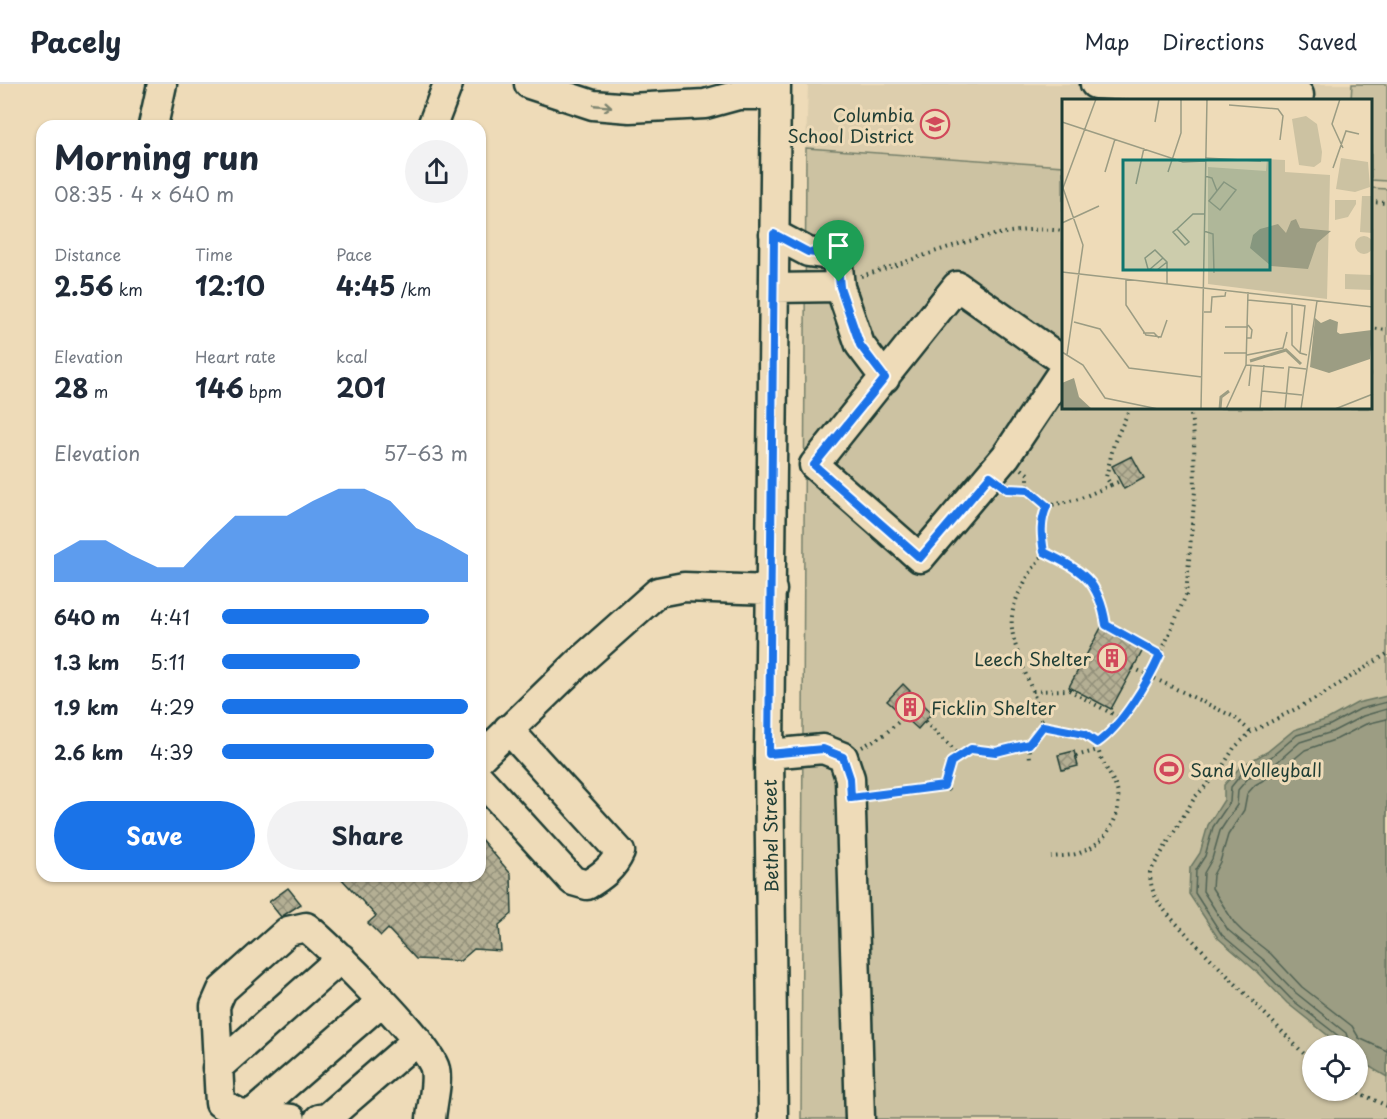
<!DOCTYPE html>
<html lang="en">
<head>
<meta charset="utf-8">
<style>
  body { margin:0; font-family:"Playpen Sans",sans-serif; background:#f2f2f3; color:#1f2937; height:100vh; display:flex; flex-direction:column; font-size:22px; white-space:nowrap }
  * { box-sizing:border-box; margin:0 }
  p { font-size:20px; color:#747a83 }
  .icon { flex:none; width:33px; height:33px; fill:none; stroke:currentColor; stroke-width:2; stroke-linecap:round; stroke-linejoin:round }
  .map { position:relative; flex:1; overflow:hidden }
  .sheet { position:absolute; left:36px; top:36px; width:450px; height:762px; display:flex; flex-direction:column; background:#fff; border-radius:18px; box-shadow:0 2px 4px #0004 }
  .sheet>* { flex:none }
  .controls { position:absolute; left:1302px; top:951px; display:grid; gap:12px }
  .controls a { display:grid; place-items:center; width:66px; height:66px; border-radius:50%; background:#fff; box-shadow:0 2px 4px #0004; font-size:30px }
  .pin { position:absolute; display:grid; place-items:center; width:51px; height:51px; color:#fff; margin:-62px -26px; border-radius:50% 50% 50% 0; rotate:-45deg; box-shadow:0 0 6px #0007 }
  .pin .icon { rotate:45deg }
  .round { display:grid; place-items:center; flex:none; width:63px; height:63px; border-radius:32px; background:#f2f2f3 }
  .summary { display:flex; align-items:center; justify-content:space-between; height:102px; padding:0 18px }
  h1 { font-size:33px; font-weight:700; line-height:45px }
  .stats { display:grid; grid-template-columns:repeat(3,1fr); gap:9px; height:102px; padding:6px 18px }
  .stats div { display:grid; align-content:center }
  .stats b { font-size:26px; font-weight:700 }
  .stats small { font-size:16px; font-weight:400 }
  .stats p { font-size:16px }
  .chart { height:168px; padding:12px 18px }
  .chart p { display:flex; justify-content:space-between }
  .chart svg { width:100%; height:108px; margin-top:6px; fill:#1a73e8; opacity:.7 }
  .action { display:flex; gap:12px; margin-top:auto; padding:12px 18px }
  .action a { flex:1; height:69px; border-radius:36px; background:#1a73e8; color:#fff; font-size:24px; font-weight:700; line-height:69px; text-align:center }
  .action a+a { background:#f2f2f3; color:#1f2937 }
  ul { padding:0 18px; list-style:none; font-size:20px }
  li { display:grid; grid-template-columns:96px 72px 1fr; align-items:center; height:45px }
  li i { height:15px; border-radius:8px; background:#1a73e8 }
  header { display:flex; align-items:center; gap:36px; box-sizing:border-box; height:84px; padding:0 30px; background:#fff; border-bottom:2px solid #e0e1e3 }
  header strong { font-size:28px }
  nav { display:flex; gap:33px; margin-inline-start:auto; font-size:21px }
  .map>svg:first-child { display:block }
</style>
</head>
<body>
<header>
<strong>Pacely</strong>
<nav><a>Map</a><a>Directions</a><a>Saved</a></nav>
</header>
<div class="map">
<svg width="1387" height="1035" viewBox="0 0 1387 1035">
  <defs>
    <pattern id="building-cross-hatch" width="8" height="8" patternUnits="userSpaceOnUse" patternTransform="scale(1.5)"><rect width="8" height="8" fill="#b4af94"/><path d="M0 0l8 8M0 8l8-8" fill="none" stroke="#92907a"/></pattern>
  </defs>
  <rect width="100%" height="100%" fill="#eedbb8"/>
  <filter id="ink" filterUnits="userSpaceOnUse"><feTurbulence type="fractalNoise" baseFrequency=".0167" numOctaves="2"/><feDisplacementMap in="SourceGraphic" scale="12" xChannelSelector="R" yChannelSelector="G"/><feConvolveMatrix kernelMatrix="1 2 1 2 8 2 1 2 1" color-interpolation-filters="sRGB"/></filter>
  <g filter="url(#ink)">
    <path fill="#ddcead" d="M 808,0 L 1387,0 L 1387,105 L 1371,104 L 1370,16 L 1063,16 L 1063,82 L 806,64 Z"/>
    <path fill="#ccc2a2" stroke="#76806b" stroke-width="1.5" fill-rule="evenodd" d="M 1352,0 L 1387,0 L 1387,97 L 1371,96 L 1370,16 L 1351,16 Z
      M 806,64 L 1063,82 L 1063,324 L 1370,324 L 1371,104 L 1387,105 L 1387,1035 L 801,1035 ZM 1312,962 L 1358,962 L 1358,1006 L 1312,1006 Z"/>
    <path fill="#9c9d83" stroke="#6a7763" stroke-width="1.5" d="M 1387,612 L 1387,993 L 1358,976 L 1358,962 L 1340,961 L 1287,919 L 1256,887 L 1218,854 L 1189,810 L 1190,784 L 1200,769 L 1208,741 L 1224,716 L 1224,701 L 1241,682 L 1267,668 L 1294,646 L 1328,635 L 1357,619 Z"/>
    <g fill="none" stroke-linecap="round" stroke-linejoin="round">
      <path stroke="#516354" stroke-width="1.5" d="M 1387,635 L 1366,640 L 1337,655 L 1305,666 L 1281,686 L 1255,701 L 1247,710 L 1244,726 L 1228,751 L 1220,778 L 1213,791 L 1212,804 L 1235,840 L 1243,848 L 1271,870 L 1302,903 L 1352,942 L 1359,954 L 1387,967
        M 1343,962 L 1341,954 L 1291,915 L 1260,883 L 1222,851 L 1195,809 L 1196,786 L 1205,772 L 1213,743 L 1230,718 L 1231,703 L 1244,687 L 1271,673 L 1297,651 L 1330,641 L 1360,625 L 1387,618
        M 1350,962 L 1346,949 L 1296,909 L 1265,877 L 1228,846 L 1203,807 L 1204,789 L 1212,775 L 1220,747 L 1237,721 L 1238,706 L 1249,693 L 1276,679 L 1300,658 L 1332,648 L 1363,632 L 1387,625"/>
    </g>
    <path fill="url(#building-cross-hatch)" stroke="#1f3d34" stroke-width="1.5" d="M 1132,372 L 1144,394 L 1124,405 L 1112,382 Z
      M 1102,542 L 1144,564 L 1111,625 L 1069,603 Z
      M 903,600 L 932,629 L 918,645 L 887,617 Z
      M 1074,667 L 1078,682 L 1062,686 L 1058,671 Z
      M 480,754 L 511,790 L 512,830 L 499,841 L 501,867 L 474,865 L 460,877 L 416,875 L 388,845 L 381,852 L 368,839 L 376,832 L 339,792 L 480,792 Z
      M 288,804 L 301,820 L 281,833 L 269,818 Z"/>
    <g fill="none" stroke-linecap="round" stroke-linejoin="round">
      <g stroke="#1f3d34" stroke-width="33">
        <path id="minor" d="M 529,0 L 593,21 L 630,24 L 705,20 L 738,11 L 775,11
          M 1095,0 L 1299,11
          M 153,42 L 162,0
          M 432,42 L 448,0
          M 774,150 L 808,168 L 837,172 L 840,203 L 860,261 L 885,294
          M 774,204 L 840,203
          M 1063,277 L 957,202 L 814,381 L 920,474 L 1006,372 L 1063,287
          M 769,670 L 823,665 L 843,673 L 850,694 L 860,1035
          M 480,674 L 578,579 L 658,508 L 684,503 L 772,506
          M 480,695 L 573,797 L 587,801 C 602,792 613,784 620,768 L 508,645
          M 217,984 L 341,874
          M 252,1030 L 381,918
          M 291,1035 L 239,1029 L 220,1019 L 215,922 L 222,906 L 288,847 L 306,843 C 329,861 430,961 435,985 C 438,1000 432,1020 431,1035
          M 319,1035 L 327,1034 L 417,956
          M 773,1035 L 769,670 L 776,0"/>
      </g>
      <path stroke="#1f3d34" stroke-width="4" stroke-dasharray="1.5 4.5" stroke-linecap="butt" d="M 1370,118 L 1387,119
        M 861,192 C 925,174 997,138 1063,147
        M 1370,244 L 1387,246
        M 1022,385 L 1028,390 L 1028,406
        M 1111,401 L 1120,397
        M 1008,405 L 1028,406 L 1047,422
        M 1047,422 C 1040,438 1041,451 1044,468 C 1083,487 1099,496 1106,541 L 1160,571
        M 1047,422 L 1079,415 L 1111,401 L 1106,393 L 1114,359 L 1130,324
        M 1133,584 L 1234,633 L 1251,648
        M 1033,607 L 1069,606 L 1120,634
        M 925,638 L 959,671
        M 1043,642 C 1039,630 1037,617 1032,606 C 1005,538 1001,531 1044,468
        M 1097,659 L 1112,647 L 1151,592 L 1186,511 L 1195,407 L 1194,353 L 1190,324
        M 1029,660 L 1030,676
        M 862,663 L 885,650 L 904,633
        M 1076,672 L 1098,666
        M 944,702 L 951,678 L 971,665 L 996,668 L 1029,660 L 1043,642 L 1084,650 L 1097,659 C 1099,677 1111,689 1117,706 C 1124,730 1106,758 1084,767 C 1074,772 1062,772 1051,773
        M 872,712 L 944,702 L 950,708
        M 1312,978 L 1171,834 C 1158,819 1150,808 1150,788 L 1195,713 L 1219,688 L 1234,664 L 1251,648 L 1317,614 L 1387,570
        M 1353,1006 L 1387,1022"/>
      <use href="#minor" stroke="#eedbb8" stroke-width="28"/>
    </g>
    <defs><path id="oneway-shaft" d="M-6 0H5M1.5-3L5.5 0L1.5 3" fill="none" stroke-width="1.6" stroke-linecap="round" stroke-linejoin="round" transform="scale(1.5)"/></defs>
    <use stroke="#7c846f" href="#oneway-shaft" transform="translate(603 22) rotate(5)"/>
  </g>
  <g fill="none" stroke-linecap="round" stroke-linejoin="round" filter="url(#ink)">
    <g stroke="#fff" stroke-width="12">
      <path id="route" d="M 774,150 L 808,168 L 837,172 L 840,203 L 860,261 L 885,294 L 814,381 L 920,474 L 990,392 L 1007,405 L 1028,406 L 1047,422 C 1040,438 1041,451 1044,468 C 1083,487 1099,496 1106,541 L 1160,571 C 1148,598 1122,642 1097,659 L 1084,650 L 1043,642 L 1029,660 L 996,668 L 971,665 L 951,678 L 944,702 L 851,714 L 850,694 L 843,673 L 823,665 L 769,670 Z"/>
    </g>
    <use href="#route" stroke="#1a73e8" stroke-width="8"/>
  </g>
  <defs>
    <g id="school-ring" transform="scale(1.5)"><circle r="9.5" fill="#eedbb8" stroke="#d1495b" stroke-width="1.5"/><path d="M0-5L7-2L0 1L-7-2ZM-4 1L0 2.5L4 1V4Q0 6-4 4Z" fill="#d1495b"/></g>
    <g id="building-ring" transform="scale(1.5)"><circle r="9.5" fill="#eedbb8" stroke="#d1495b" stroke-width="1.5"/><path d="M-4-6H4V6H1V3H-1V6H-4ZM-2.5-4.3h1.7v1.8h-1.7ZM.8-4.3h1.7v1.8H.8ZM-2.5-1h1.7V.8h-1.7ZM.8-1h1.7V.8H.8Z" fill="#d1495b"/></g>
    <g id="stadium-ring" transform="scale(1.5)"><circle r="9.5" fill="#eedbb8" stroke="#d1495b" stroke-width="1.5"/><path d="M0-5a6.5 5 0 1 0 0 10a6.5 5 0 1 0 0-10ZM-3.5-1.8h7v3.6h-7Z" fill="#d1495b"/></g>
  </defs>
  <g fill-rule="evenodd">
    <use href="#school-ring" x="935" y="40"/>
    <use href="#building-ring" x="1112" y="574"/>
    <use href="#building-ring" x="910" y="623"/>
    <use href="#stadium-ring" x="1169" y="685"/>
  </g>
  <g text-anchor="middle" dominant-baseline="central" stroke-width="6" stroke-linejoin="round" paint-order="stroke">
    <g font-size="18" fill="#1f3d34" stroke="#eedbb8" text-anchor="end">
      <text x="914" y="30">Columbia<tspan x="914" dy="21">School District</tspan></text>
      <text x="1091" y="574">Leech Shelter</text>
      <text x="931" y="623" text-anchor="start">Ficklin Shelter</text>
      <text x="1190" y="685" text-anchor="start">Sand Volleyball</text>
    </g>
    <g font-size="18" fill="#1f3d34" stroke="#eedbb8">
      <text transform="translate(770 752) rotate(-91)">Bethel Street</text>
    </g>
  </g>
  <g transform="translate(1062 15)">
    <rect width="310" height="310" fill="#eedbb8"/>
    <path d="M 244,17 L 255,25 L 260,53 L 259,63 L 252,68 L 237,66 L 230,20 ZM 279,59 L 306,63 L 308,88 L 293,93 L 274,90 ZM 205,60 L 223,61 L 223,73 L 268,76 L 265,200 L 146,185 L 146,68 L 204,72 ZM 300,97 L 310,97 L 310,134 L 298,133 ZM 273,101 L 294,101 L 294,105 L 286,118 L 273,121 ZM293 146a9 9 0 1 1 18 0a9 9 0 1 1-18 0ZM 283,175 L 310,176 L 310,191 L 283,190 Z" fill="#ccc2a2"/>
    <path d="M 234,120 L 238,129 L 269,132 L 255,144 L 246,170 L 209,167 L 188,149 L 191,136 L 198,130 L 216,125 L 224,134 L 229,122 ZM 253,219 L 259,224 L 268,220 L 276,223 L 275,233 L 278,235 L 310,231 L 308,260 L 267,274 L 248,268 ZM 12,279 L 17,298 L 30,310 L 0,310 L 0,284 Z" fill="#9c9d83"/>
    <path fill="none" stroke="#9c9d83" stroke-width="3" d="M 188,262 L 224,251 L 239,265M 158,310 L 159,298 L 167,292"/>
    <path fill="none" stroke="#9b9c83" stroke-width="1.5" d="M 278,0 L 270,25 L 281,49M 167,6 L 216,10 L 221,17 L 218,41M 0,23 L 121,63 L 143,62M 93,23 L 97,0M 143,59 L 199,62M 271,69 L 284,32 L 297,35M 43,73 L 53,40M 106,73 L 119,34 L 119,0M 143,77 L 150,79 L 155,92M 162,83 L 174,91 L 158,111 L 147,102 ZM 74,85 L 82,49M 0,124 L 37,107M 115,130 L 127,143 L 123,146 L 111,133 L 115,130 L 131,115 L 143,115M 142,132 L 151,135 L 152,174M 87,171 L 101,159M 0,173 L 311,208M 64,180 L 64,206 L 84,236 L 99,238 L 105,221M 105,185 L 105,163 L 93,151 L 83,159 L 86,170 L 95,171 L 105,163M 186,201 L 230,205M 142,213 L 149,213 L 150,198 L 163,197 L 164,191M 12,223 L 38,230 L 67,269 L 140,278M 163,228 L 186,228M 81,234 L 92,234 L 97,239M 185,239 L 189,239 L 190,231 L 186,226M 0,253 L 21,266 L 43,299 L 96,310M 162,254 L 185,254M 238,254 L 243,207 L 230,205 L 230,246 L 238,254 L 245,256M 5,256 L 21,146 L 1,89 L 34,0M 185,256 L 221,249 L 225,233M 184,266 L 222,269M 187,287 L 189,267M 200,292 L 240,296M 139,310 L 145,0M 164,310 L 184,266 L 186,193M 198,310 L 202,266M 223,310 L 227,268 L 244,270M 239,310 L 255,202M 273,310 L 311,295"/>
    <path fill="#0f766e" fill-opacity="0.15" stroke="#0f766e" stroke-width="3" d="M 61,61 L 208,61 L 208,171 L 61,171 Z"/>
    <rect width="310" height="310" fill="none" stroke="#1f3d34" stroke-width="3"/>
  </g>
</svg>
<div class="controls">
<a><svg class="icon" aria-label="locate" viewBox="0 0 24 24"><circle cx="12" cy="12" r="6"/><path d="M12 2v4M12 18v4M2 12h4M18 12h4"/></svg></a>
</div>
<div class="pin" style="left:839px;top:198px;background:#1e9e55"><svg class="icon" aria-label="arrive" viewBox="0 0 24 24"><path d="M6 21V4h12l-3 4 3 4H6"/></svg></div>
<section class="sheet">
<div class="summary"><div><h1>Morning run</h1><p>08:35 · 4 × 640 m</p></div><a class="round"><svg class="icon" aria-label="share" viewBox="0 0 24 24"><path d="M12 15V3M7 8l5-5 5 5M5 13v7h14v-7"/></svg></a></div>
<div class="stats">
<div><p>Distance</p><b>2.56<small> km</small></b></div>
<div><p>Time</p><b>12:10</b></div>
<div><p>Pace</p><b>4:45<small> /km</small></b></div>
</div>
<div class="stats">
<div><p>Elevation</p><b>28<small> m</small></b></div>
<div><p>Heart rate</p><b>146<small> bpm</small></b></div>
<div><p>kcal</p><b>201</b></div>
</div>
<div class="chart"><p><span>Elevation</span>57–63 m</p>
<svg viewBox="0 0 160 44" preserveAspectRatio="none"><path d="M0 44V33L10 27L20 27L30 33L40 38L50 38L60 27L70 17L80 17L90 17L100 11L110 6L120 6L130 11L140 22L150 27L160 33V44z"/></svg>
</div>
<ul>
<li><b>640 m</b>4:41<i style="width:84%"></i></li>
<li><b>1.3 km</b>5:11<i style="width:56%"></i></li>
<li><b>1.9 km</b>4:29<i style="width:100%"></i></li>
<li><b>2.6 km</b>4:39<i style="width:86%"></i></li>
</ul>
<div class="action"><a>Save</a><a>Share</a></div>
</section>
</div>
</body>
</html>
